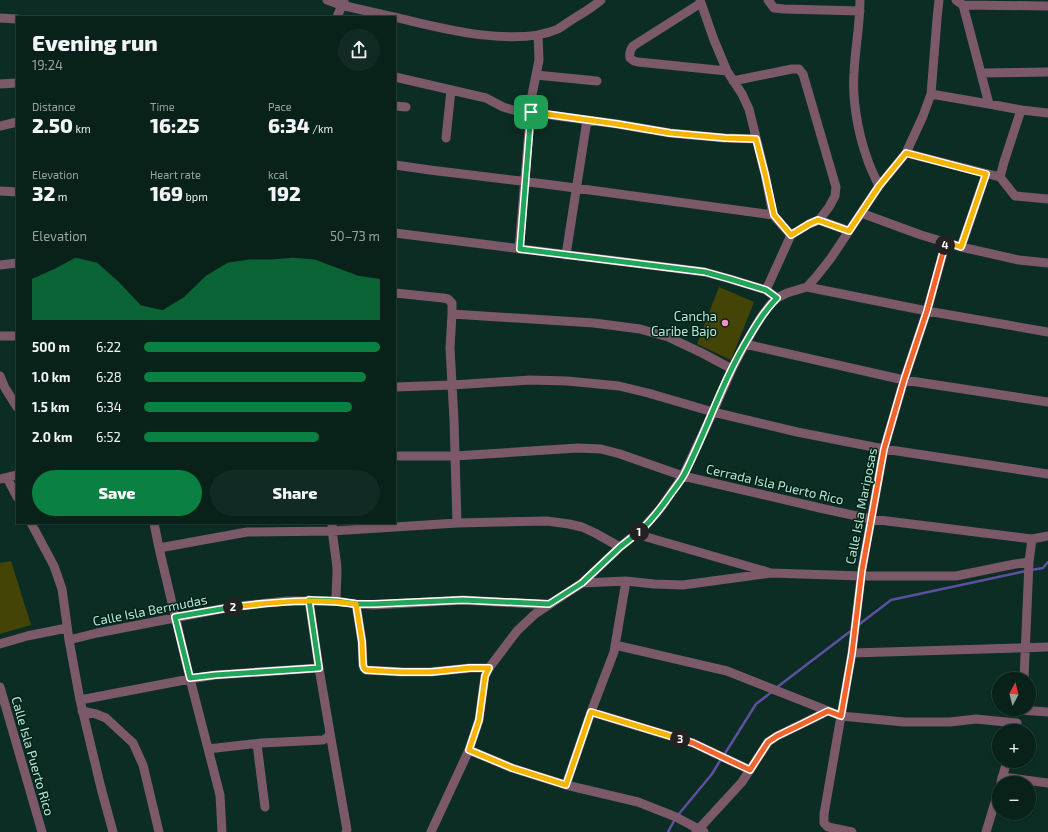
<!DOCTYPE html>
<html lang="en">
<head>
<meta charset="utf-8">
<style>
  body { margin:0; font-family:"Exo 2",sans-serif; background:#112a23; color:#f1f3f6; height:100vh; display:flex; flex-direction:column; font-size:15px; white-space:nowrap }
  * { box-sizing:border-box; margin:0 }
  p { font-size:13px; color:#98a4a2 }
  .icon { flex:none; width:22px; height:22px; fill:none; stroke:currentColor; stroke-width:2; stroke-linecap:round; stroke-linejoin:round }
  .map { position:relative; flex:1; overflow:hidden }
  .drawer { position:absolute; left:16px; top:16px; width:380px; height:508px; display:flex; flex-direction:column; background:#08221a; border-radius:0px; box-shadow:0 1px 3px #0004,0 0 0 1px #293f39 }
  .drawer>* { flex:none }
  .needle { width:26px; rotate:7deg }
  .controls { position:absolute; left:992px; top:672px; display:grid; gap:8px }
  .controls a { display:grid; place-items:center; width:44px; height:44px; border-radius:50%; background:#08221a; box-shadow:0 1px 3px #0004,0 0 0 1px #293f39; font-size:20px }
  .pin { position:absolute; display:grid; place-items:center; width:34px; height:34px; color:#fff; margin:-17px; border-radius:8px; box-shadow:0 2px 6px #0006 }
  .km { position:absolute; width:20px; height:20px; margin:-10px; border-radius:50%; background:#222; color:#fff; font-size:11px; line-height:20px; text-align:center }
  .round { display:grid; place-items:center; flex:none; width:42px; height:42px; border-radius:21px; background:#112a23 }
  .summary { display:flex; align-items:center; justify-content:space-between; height:68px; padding:0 16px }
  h1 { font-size:22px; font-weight:800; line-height:30px }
  .stats { display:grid; grid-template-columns:repeat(3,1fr); gap:6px; height:68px; padding:4px 16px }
  .stats div { display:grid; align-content:center }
  .stats b { font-size:20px; font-weight:800 }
  .stats small { font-size:11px; font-weight:400 }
  .stats p { font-size:11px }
  .chart { height:112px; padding:8px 16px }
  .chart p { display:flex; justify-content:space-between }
  .chart svg { width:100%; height:72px; margin-top:4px; fill:#0b8043; opacity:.7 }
  .cta { display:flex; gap:8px; margin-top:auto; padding:8px 16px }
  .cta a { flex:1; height:46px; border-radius:24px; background:#0b8043; color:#fff; font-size:16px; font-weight:800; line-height:46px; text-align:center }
  .cta a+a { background:#112a23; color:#f1f3f6 }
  ul { padding:0 16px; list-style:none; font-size:13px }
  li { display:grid; grid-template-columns:64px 48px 1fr; align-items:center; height:30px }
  li i { height:10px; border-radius:5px; background:#0b8043 }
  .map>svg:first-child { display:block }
</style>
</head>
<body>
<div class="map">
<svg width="1048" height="832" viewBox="0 0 1048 832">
  <rect width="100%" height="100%" fill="#0b2d23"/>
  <path fill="#444407" d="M 719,287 L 754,302 L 731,360 L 697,344 Z
    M 11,561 L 31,625 L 0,634 L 0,563 Z"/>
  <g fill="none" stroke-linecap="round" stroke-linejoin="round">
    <path stroke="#5f4fa0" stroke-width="2.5" d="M 1031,570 L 1043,568 L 1048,562
      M 857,626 L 891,600 L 1026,571
      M 776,688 L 852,630
      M 724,755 L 756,704 L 773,691
      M 678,815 L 712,774 L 721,759
      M 668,832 L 675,819"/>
    <path stroke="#7b5969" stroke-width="9" d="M 327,0 L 341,5 L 393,17
      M 700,0 L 714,40 L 727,71 L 742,94 L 749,109 L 765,174 L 773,215 L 791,235 L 766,290
      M 768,0 L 774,8 L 784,9 L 860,11
      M 860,0 C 860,25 855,49 854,73 C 852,100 858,133 867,158 C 870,168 875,177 879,186
      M 956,0 L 963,5 L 989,104 L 1021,110 L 1004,162 L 1000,177 L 1015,196 L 1048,199
      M 701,3 L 633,46 C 630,50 629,53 630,58 L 634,61 L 638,62 L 727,71
      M 963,5 L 1048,6
      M 337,17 L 344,0
      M 395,17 C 439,28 515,48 558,29 C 563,26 568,22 573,19 C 583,13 593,7 601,0
      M 0,18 L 17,19
      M 981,73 L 1048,72
      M 536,75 L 597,81
      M 395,77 L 486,98 L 503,107 L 513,110 L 617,124 L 670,133 L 725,138 L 756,139
      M 733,81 L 792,69 L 799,69 L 803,74 L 836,187 L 835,196 L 829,207 L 819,220 L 809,224 L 791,235
      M 0,84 L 17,83
      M 931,94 L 989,104
      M 395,106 L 406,107
      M 1021,110 L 1048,113
      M 0,126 L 17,122
      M 446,138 L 451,90
      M 906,153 L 1000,177
      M 395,165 L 430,170 L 553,185 L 773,215
      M 0,191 L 17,192
      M 861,213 L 921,235 L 961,247 L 1019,260 L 1048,263
      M 819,220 L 849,231
      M 395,233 L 705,272 L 730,279 L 766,290 L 777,298
      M 961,247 L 986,174
      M 519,249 L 532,95 L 539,60 L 538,35
      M 566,255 L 587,120
      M 0,265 L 17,263
      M 807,287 L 927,311 L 1048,332
      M 395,293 L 443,298 L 448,299 L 452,303 L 452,314 L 594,323 L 640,329 L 668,337 L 702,353 L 732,369
      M 452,314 L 450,348 L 454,420 L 457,523
      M 0,336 L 17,336
      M 745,344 L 904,380 L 1048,402
      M 0,376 L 5,388 L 17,407
      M 395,387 L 452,385 L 530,380 L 567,381 L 619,386 L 648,393 L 713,412 L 797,432 L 884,449 L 1048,474
      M 395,456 L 455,456 L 578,448 L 601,449 L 620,454 L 683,476 L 820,508 L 871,519 L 1032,539 L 1048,536
      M 7,478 L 17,497
      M 0,479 L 17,475
      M 31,523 L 54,566 L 62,589 L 69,640 L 80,700 L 101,788 L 113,832
      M 154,523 L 159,548 L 190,679 L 220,795 L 222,832
      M 332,523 C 332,538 336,554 337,569 C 337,580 336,590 336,601
      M 636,534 L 768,572
      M 159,548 L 247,532 L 332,531 L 457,523 L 547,521 L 569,524 L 582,527 L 595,533 L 620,547
      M 582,583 L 626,581 L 654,584 L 683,585 L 771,573 L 861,576 L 956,576 L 1015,564 L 1029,562
      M 356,604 L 362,641 L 363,665 L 364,668 L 366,670 L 402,672 L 431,672 L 470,668 L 489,668
      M 69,640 L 97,633 L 231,607 L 287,601 L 336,601 L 356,604 L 374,605 L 463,600 L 549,605
      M 0,644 L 27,636 L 67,628
      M 615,645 L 727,671 L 841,716 L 904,722 L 950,722 L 976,719 L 1017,723
      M 852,653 L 1048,647
      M 1024,679 L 1029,562 L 1032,539
      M 0,687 L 42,832
      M 80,700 L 190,679 L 215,675 L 319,668
      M 1020,710 L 1048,712
      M 82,711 L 96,714 L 106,718 L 133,743 L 143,765 L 159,832
      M 591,712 L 693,743 L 750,770
      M 330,733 L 347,830 L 346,832
      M 257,744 L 265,807
      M 208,749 L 261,743 L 323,740 L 328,737 L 330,733 L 319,668 L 309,600
      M 469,750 L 512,768 L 531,774 L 566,785 L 638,802 L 676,817 L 704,832
      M 1002,777 L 1048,783
      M 1001,782 L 1007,761
      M 566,785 L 591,712 L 614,652 L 626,581
      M 431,832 L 469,750 L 479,720 L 485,676 L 489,668 L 517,631 L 535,614 L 582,583 L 620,547 L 644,527 L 660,509 L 683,476 L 713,412 L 732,369 L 745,344 L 761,317 L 770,305 L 777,298 L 787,293 L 807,287 L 816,277 L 831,258 L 879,186 L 906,153 L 923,116 L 931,94 L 937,19 L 939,0
      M 696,832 L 742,782 L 768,742 L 777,736 L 828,711
      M 852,832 L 828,827 L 824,823 L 824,814 L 852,653 L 862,569 L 884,449 L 904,380 L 927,311 L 946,242
      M 986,832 L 999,789"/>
  </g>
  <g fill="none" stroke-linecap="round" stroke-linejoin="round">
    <g stroke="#fff" stroke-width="8">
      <path id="split-1" d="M 531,112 L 520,249 L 705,272 L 730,279 L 766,290 L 777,298 C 765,310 757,323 749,337 C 722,381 707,430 684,475 C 680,482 675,488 670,495 C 661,508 651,521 639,532"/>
    </g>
    <g stroke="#fff" stroke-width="8">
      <path id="split-2" d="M 233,607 L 175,617 L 190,678 L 215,675 L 319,668 L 309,600 L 336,601 L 356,604 L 374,604 L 463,600 L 549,604 L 582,583 L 620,547 L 639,532"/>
    </g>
    <g stroke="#fff" stroke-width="8">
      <path id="split-3" d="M 233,607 C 275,602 314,598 356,604 L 362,642 L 363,665 L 364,668 L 366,670 L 402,672 L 431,672 L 470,668 L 489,668 L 485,676 L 479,720 L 469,750 L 512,768 L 566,785 L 591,712 L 680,739"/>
    </g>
    <g stroke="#fff" stroke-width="8">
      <path id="split-4" d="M 680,739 L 693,743 L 750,770 L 768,742 L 777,736 L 802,724 L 828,711 L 841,716 L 852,653 L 862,570 L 884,449 L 904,380 L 927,311 L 945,245"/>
    </g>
    <g stroke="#fff" stroke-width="8">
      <path id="split-5" d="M 531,112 L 617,124 L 670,133 L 725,138 L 756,139 L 765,174 L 774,215 L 791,235 L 809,224 L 818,220 L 849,231 L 879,186 L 906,153 L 986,174 L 961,247 L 946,242 L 945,245"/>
    </g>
    <use href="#split-1" stroke="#22a559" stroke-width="5"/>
    <use href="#split-2" stroke="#22a559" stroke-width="5"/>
    <use href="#split-3" stroke="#f5b400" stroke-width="5"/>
    <use href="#split-4" stroke="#f0652b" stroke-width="5"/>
    <use href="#split-5" stroke="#f5b400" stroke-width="5"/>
  </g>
  <circle fill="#fb8fc5" stroke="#012319" stroke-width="1.5" cx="725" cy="323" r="4"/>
  <g text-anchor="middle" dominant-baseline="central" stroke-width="3" stroke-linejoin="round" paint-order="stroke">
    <g font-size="13" fill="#b8e7d5" stroke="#012319" text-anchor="end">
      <text x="717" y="316">Cancha<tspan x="717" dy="15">Caribe Bajo</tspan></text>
    </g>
    <g font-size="13" fill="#b8e7d5" stroke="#012319">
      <text transform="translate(775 484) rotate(13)">Cerrada Isla Puerto Rico</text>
      <text transform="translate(861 506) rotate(-79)">Calle Isla Mariposas</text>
      <text transform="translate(150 610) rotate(-11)">Calle Isla Bermudas</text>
      <text transform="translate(33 756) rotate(74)">Calle Isla Puerto Rico</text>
    </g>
  </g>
</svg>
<div class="controls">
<a><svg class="needle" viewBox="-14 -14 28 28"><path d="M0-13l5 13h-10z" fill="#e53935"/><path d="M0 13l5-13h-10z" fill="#98a4a2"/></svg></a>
<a>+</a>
<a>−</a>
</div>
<div class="pin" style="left:531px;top:112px;background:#1e9e55"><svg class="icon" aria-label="arrive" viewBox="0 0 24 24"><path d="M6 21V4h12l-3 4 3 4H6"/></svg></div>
<b class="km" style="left:639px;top:532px">1</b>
<b class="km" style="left:233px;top:607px">2</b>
<b class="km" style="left:680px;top:739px">3</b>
<b class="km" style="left:945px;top:245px">4</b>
<section class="drawer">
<div class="summary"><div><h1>Evening run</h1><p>19:24</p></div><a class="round"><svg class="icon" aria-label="share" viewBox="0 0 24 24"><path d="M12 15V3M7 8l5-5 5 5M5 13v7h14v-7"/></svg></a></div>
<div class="stats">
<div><p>Distance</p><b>2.50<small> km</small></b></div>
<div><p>Time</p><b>16:25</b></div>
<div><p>Pace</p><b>6:34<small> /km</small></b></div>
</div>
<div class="stats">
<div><p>Elevation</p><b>32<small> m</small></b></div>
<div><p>Heart rate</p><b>169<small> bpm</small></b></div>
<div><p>kcal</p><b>192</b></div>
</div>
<div class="chart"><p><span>Elevation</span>50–73 m</p>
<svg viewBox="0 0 160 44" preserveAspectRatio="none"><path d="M0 44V19L10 13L20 6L30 9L40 21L50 35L60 38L70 30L80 17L90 9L100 7L110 7L120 6L130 7L140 12L150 17L160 19V44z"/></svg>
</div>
<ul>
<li><b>500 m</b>6:22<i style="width:100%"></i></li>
<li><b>1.0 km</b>6:28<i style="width:94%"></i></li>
<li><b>1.5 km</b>6:34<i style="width:88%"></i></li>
<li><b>2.0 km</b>6:52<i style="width:74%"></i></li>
</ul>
<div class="cta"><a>Save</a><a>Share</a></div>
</section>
</div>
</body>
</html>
